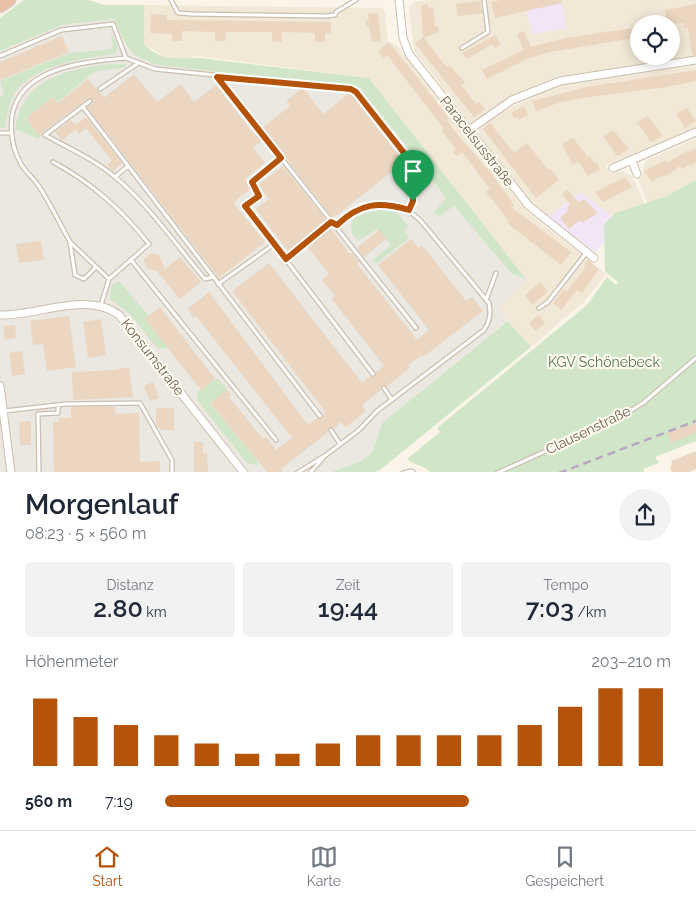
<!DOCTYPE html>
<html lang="de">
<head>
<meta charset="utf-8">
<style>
  body { margin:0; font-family:Raleway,sans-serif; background:#f2f2f3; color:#1f2937; height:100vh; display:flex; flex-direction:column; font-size:19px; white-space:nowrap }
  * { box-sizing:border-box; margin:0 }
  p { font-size:16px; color:#747a83 }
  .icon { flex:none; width:28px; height:28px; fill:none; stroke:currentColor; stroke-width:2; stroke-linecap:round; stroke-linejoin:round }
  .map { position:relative; height:472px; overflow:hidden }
  .side { display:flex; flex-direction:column; background:#fff; flex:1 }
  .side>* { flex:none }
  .controls { position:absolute; left:630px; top:15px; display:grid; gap:10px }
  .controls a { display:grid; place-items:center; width:50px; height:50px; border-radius:50%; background:#fff; box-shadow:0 2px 12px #0003; font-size:25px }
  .pin { position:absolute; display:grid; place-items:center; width:42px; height:42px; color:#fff; margin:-51px -21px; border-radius:50% 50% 50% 0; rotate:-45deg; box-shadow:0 0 5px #0007 }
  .pin .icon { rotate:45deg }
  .round { display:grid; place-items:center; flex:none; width:52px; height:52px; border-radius:26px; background:#f2f2f3 }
  .headline { display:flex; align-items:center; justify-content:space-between; height:85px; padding:0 25px }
  h1 { font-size:28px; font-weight:600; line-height:38px }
  .metrics { display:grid; grid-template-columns:repeat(3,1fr); gap:8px; height:85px; padding:5px 25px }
  .metrics div { display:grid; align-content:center; border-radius:5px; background:#f2f2f3; text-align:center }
  .metrics b { font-size:25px; font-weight:600 }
  .metrics small { font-size:14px; font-weight:400 }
  .metrics p { font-size:14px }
  .chart { height:140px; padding:10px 25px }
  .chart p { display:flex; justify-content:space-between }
  .chart svg { width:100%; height:90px; margin-top:5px; stroke:#b45309; stroke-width:6 }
  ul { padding:0 25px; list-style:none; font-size:16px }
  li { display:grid; grid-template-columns:80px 60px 1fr; align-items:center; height:38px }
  li i { height:12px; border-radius:6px; background:#b45309 }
  .tab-bar { display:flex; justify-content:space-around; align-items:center; height:70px; border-top:1px solid #e0e1e3; background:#fff; font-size:14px; color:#747a83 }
  .tab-bar a { display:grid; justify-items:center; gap:2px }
  .tab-bar .on { color:#b45309 }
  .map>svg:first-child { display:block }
</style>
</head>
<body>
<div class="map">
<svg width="696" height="473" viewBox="0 0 696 473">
  <rect width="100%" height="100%" fill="#faf5e8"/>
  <path fill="#f1e8d7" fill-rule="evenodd" d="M 428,0 L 524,0 L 532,34 L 566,28 L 561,0 L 696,0 L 696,56 L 557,77 L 517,93 L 475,121 L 469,122 L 414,51 L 409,7 L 414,2 ZM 639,24 L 671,24 L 671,56 L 639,56 Z
    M 144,5 L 383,8 L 385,13 L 388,42 L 397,46 L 527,212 L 606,274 L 584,302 L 531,347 L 498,309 L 526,279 L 369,78 L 197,56 L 184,60 L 169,59 L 144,44 Z
    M 696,65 L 696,128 L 606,165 L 610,174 L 622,171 L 632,176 L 645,205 L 611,216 L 581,192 L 549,217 L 534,206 L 478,134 L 480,128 L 500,113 L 545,90 L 571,83 Z
    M 696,139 L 696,183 L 648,204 L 638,179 L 642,177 L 644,164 L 648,159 Z"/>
  <path fill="#ebe7e1" d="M 114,19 L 125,47 L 147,62 L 158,65 L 360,88 L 415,157 L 417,189 L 432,180 L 446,198 L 433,213 L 440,216 L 454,206 L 512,274 L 526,279 L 498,309 L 508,321 L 382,423 L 372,453 L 359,462 L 331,472 L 0,472 L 0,51 L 62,25 Z"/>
  <path fill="#f2e5f6" d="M 524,0 L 561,0 L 567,28 L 532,34 Z
    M 581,192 L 611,216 L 606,222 L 605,242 L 595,252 L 549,217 Z"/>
  <path fill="#d1e6c8" d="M 24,0 L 88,0 L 105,5 L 144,5 L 144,44 C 166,68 190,53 215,60 L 369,78 L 526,279 L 512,274 L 454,206 L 440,216 L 433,213 L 446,198 L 432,180 L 417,189 L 415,157 L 360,88 L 158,65 C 126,55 126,46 114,19 L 62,25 L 0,51 L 0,18 Z
    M 111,32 L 118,46 L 115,54 C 85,58 26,66 12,98 C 8,107 7,119 5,128 L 0,128 L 0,97 L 4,95 L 0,81 L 69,53 L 113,49 Z
    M 108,64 L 126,64 L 126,67 L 94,72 L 58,102 L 53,97 L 25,118 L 40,137 L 38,139 L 15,129 C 24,78 62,71 108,64 Z
    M 696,180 L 696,441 L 655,457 L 659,463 L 643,469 L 644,472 L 430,472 C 425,466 414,465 407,459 L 440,432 L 437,428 L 587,305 L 607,277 L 616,285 L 618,282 L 605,272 L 604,224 L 615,213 L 667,196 Z
    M 380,210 L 396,211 L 408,227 L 404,230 L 409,238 L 376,264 L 373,260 L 391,245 L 377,229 L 358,241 C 350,232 349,228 355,216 Z
    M 119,281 L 149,316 L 145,319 L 168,348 L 158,349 L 129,313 L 110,299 L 112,285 Z
    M 508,321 L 531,347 L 380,470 L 375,472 L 331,472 L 359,462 L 372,453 L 382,423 Z
    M 217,378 L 227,390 L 210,404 L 257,460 L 257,465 L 247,463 L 197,400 L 198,392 Z"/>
  <path fill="#ead6c1" d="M 501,0 L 561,0 L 562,3 L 495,18 L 491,2 Z
    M 480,1 L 482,13 L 458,16 L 456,4 Z
    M 428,4 L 428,8 L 433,7 L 435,26 L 438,26 L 439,32 L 424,38 L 444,64 L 448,67 L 450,66 L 461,78 L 465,82 L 461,85 L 476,104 L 479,102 L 485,109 L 475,117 L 472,115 L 415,43 L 423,37 L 421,5 Z
    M 696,4 L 696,55 L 692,55 L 688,28 L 684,28 L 684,23 L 667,24 L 665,10 Z
    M 378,13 L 381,41 L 372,42 L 369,26 L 366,27 L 365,21 L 369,20 L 368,14 Z
    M 151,14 L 167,15 L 167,20 L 331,22 L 331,33 L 325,33 L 325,42 L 315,42 L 315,33 L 282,32 L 282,42 L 272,41 L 272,32 L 226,32 L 225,41 L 215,41 L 215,32 L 182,31 L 182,41 L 172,41 L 172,34 L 150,33 Z
    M 639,27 L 639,42 L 633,43 L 628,39 L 550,52 L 527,59 L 487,79 L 482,70 L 524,50 L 517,34 L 524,31 L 531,47 L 566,38 Z
    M 496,35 L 501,45 L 494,48 L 492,44 L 467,59 L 462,53 Z
    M 62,36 L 69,52 L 0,80 L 0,62 Z
    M 389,42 L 449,118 L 447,120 L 452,128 L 494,177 L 514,205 L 511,207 L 571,252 L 561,265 L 507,223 L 509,221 L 486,192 L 490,189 L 462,152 L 457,156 L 453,152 L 456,149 L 442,131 L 444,129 L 387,55 L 383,58 L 378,51 Z
    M 696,70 L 696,81 L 666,87 L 582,98 L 561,102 L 536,111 L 532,101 L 587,87 Z
    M 134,74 L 157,102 L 181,84 L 194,102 L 216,85 L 254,134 L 256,132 L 262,140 L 253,148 L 265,163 L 245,179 L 251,188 L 233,203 L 265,242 L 219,278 L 87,107 L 93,103 L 92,99 L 89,98 L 83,102 L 43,132 L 40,137 L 26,118 L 53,97 L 58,103 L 88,79 L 104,98 Z
    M 303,88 L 323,114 L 350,93 L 404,162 L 333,218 L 262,128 L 290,106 L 286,101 Z
    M 524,106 L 528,115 L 519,120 L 517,117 L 515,119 L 511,113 Z
    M 687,108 L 696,121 L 685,128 L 676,114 Z
    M 648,116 L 663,136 L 651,142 L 637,122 Z
    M 86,117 L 122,163 L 113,171 L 107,164 L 112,161 L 86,128 L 79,134 L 76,129 L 62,140 L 55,132 L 71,120 L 76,125 Z
    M 490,123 L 514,153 L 527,143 L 548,170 L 550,168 L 559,180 L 536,198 L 483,129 Z
    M 613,130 L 629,149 L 617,156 L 603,136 Z
    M 573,138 L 588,157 L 590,156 L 594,163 L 596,162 L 600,169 L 588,176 L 579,162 L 573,165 L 562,144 Z
    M 696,148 L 696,162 L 690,166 L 689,165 L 682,169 L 680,166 L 668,175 L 659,177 L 652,182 L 644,171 L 666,160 L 668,163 L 681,154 L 682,155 L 688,151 L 689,152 Z
    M 283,166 L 327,221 L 288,251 L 256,209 L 269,199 L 258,185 Z
    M 625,177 L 632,187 L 603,202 L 595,192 Z
    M 567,189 L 576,200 L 579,202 L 584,199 L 598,213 L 582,223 L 580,220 L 569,229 L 560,218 L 569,210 L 567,208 L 570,205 L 562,194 Z
    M 330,228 L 350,254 L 352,253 L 359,262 L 357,264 L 417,340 L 429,330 L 378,265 L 411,239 L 418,248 L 422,245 L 466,301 L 472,297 L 483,311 L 423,357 L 422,355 L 408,365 L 410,368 L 387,386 L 382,385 L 381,390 L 362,405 L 366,411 L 346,427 L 341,422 L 334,428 L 330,427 L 328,432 L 281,469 L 283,473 L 268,473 L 210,403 L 227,390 L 231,395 L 229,397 L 263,439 L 266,437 L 276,450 L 292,438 L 196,316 L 194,318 L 188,309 L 209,292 L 308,425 L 317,418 L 322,419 L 325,411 L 232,291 L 269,263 L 362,383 L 370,376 L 375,377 L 376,372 L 384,366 L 331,298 L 335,296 L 322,280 L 329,274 L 307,246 Z
    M 379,230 L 386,239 L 364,257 L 357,248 Z
    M 41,241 L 44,260 L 19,263 L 16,244 Z
    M 151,253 L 159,255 L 165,269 L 180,257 L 201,282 L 180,299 L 157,271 L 148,269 L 145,265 L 144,259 Z
    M 588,260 L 599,269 L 582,293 L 577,290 L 561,310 L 553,303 L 564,289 L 567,291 L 586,267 L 584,266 Z
    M 540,282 L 548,291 L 532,305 L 525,295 Z
    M 160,307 L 215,379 L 201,390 L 145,319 Z
    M 538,315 L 545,323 L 535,331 L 529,323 Z
    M 69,316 L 76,367 L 47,371 L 43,344 L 33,345 L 30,321 Z
    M 101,319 L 106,355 L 88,358 L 83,322 Z
    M 15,325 L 16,338 L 5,340 L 3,326 Z
    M 22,351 L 25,374 L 12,376 L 9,353 Z
    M 129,367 L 133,397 L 73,400 L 72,372 L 115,370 Z
    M 153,382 L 159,398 L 150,401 L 144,386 Z
    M 71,407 L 115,407 L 115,414 L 139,413 L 140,462 L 160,461 L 160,473 L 54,473 L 53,422 L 59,422 L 59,418 L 71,418 Z
    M 156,408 L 174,408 L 174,430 L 162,430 L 156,425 Z
    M 31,421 L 31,445 L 20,445 L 19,422 Z
    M 696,423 L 696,433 L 671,443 L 667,433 Z
    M 194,442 L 203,442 L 203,453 L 207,453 L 208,473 L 194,473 Z
    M 696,451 L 696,469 L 687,473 L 672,473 L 670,466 L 673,465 L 671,461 Z"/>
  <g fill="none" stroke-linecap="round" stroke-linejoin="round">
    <g stroke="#cbbeaf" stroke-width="5.5">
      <path id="lane" d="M 171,0 L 178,13 L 192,14 L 327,16 L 335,15 L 336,12 L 356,0
        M 462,48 L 488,32 L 484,0
        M 0,56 L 61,30 L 113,24 L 126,58 L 155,69 L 351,89 L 356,92 L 412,163 L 413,201 L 409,211 L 420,220 L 489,303 C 491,314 490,321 484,330 L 377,411 L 359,430 L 326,455 L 297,473
        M 217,77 L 416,328
        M 100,89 L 137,64
        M 90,101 L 45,135 C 68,148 94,159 115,177 C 149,205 176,245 205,279 L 213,277
        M 83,107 L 320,416
        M 0,133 L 10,133
        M 281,158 L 252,181 L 259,196 L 245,206 L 373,374
        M 53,162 C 92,183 121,209 149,244 L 109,279 L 101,305
        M 115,177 L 128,166
        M 337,225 C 360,203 379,201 409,211
        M 70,242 C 60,224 51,205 40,188 C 35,179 26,173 21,164 C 12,148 10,133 12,116 C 20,66 87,62 126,58
        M 286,259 L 331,222
        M 131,260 L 276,440
        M 96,267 L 84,279 L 75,275 L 70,242 L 109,279
        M 218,284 L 273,245
        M 486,300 L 496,273
        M 539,308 L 548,302 L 587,252
        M 384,388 L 392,400
        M 4,411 L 66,404 L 140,403 L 172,460 L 172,473
        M 331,430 L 340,444
        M 39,473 L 38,414 L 58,413 L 58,405
        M 310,473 L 324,457
        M 403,473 L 412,471 L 414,473
        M 497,473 L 617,419 L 643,403 L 696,358"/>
    </g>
    <g stroke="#cbbeaf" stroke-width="9">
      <path id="street" d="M 399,0 L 403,38 L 409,54 L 529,206 L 594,258
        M 469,130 L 512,100 L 560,81 L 696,60
        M 632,161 L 637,174
        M 613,168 L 696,132
        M 0,315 C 37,316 88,291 119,315 L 244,473
        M 0,386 L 11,473"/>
    </g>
    <g stroke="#d7d2ce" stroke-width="15">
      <path id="highway" d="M 0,6 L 9,0"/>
    </g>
    <use href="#lane" stroke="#fff" stroke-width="3"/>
    <use href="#street" stroke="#fff" stroke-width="7"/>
    <use href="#highway" stroke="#ecc0a6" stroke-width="12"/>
    <path stroke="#b9a7c2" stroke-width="2.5" stroke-dasharray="8 5" stroke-linecap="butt" d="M 559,473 L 696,421"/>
  </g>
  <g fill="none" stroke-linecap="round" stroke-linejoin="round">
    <g stroke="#fff" stroke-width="10">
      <path id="route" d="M 217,77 L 351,89 L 356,92 L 412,163 L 413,201 L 409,210 C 379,201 360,203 337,225 L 331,222 L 286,259 L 245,206 L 259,196 L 252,182 L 281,158 Z"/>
    </g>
    <use href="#route" stroke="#b45309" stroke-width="6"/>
  </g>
  <g text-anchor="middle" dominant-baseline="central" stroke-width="4.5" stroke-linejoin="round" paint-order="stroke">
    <g font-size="14" fill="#715f4f" stroke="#fdf9ee">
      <text transform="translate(477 141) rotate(52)">Paracelsusstraße</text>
      <text transform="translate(153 357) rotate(52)">Konsumstraße</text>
      <text transform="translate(588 430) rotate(-26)">Clausenstraße</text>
    </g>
    <g font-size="14" fill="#547a4c" stroke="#fdf9ee">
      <text x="604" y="362">KGV Schönebeck</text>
    </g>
  </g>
</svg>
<div class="controls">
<a><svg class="icon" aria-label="locate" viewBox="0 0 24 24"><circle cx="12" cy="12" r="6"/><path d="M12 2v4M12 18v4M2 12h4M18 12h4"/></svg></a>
</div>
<div class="pin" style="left:413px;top:201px;background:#1e9e55"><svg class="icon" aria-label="arrive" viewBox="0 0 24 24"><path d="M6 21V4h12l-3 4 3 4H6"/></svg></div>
</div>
<section class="side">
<div class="headline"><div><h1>Morgenlauf</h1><p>08:23 · 5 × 560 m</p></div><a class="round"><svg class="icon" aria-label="share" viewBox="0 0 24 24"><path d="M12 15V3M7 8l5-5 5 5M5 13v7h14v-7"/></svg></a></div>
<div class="metrics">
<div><p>Distanz</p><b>2.80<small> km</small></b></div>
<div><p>Zeit</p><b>19:44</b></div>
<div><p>Tempo</p><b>7:03<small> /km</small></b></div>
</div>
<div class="chart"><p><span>Höhenmeter</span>203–210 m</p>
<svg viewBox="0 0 160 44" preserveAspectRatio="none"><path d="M5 44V11M15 44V20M25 44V24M35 44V29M45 44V33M55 44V38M65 44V38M75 44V33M85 44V29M95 44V29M105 44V29M115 44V29M125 44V24M135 44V15M145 44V6M155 44V6"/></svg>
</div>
<ul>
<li><b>560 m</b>7:19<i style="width:60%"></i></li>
</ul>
</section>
<nav class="tab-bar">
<a class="on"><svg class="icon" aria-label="home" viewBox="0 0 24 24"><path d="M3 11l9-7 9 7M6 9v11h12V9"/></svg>Start</a>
<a><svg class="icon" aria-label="map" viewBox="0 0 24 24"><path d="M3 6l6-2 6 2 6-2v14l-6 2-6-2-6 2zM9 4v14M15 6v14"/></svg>Karte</a>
<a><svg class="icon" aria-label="saved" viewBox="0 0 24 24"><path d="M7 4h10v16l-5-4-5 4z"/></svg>Gespeichert</a>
</nav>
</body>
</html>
